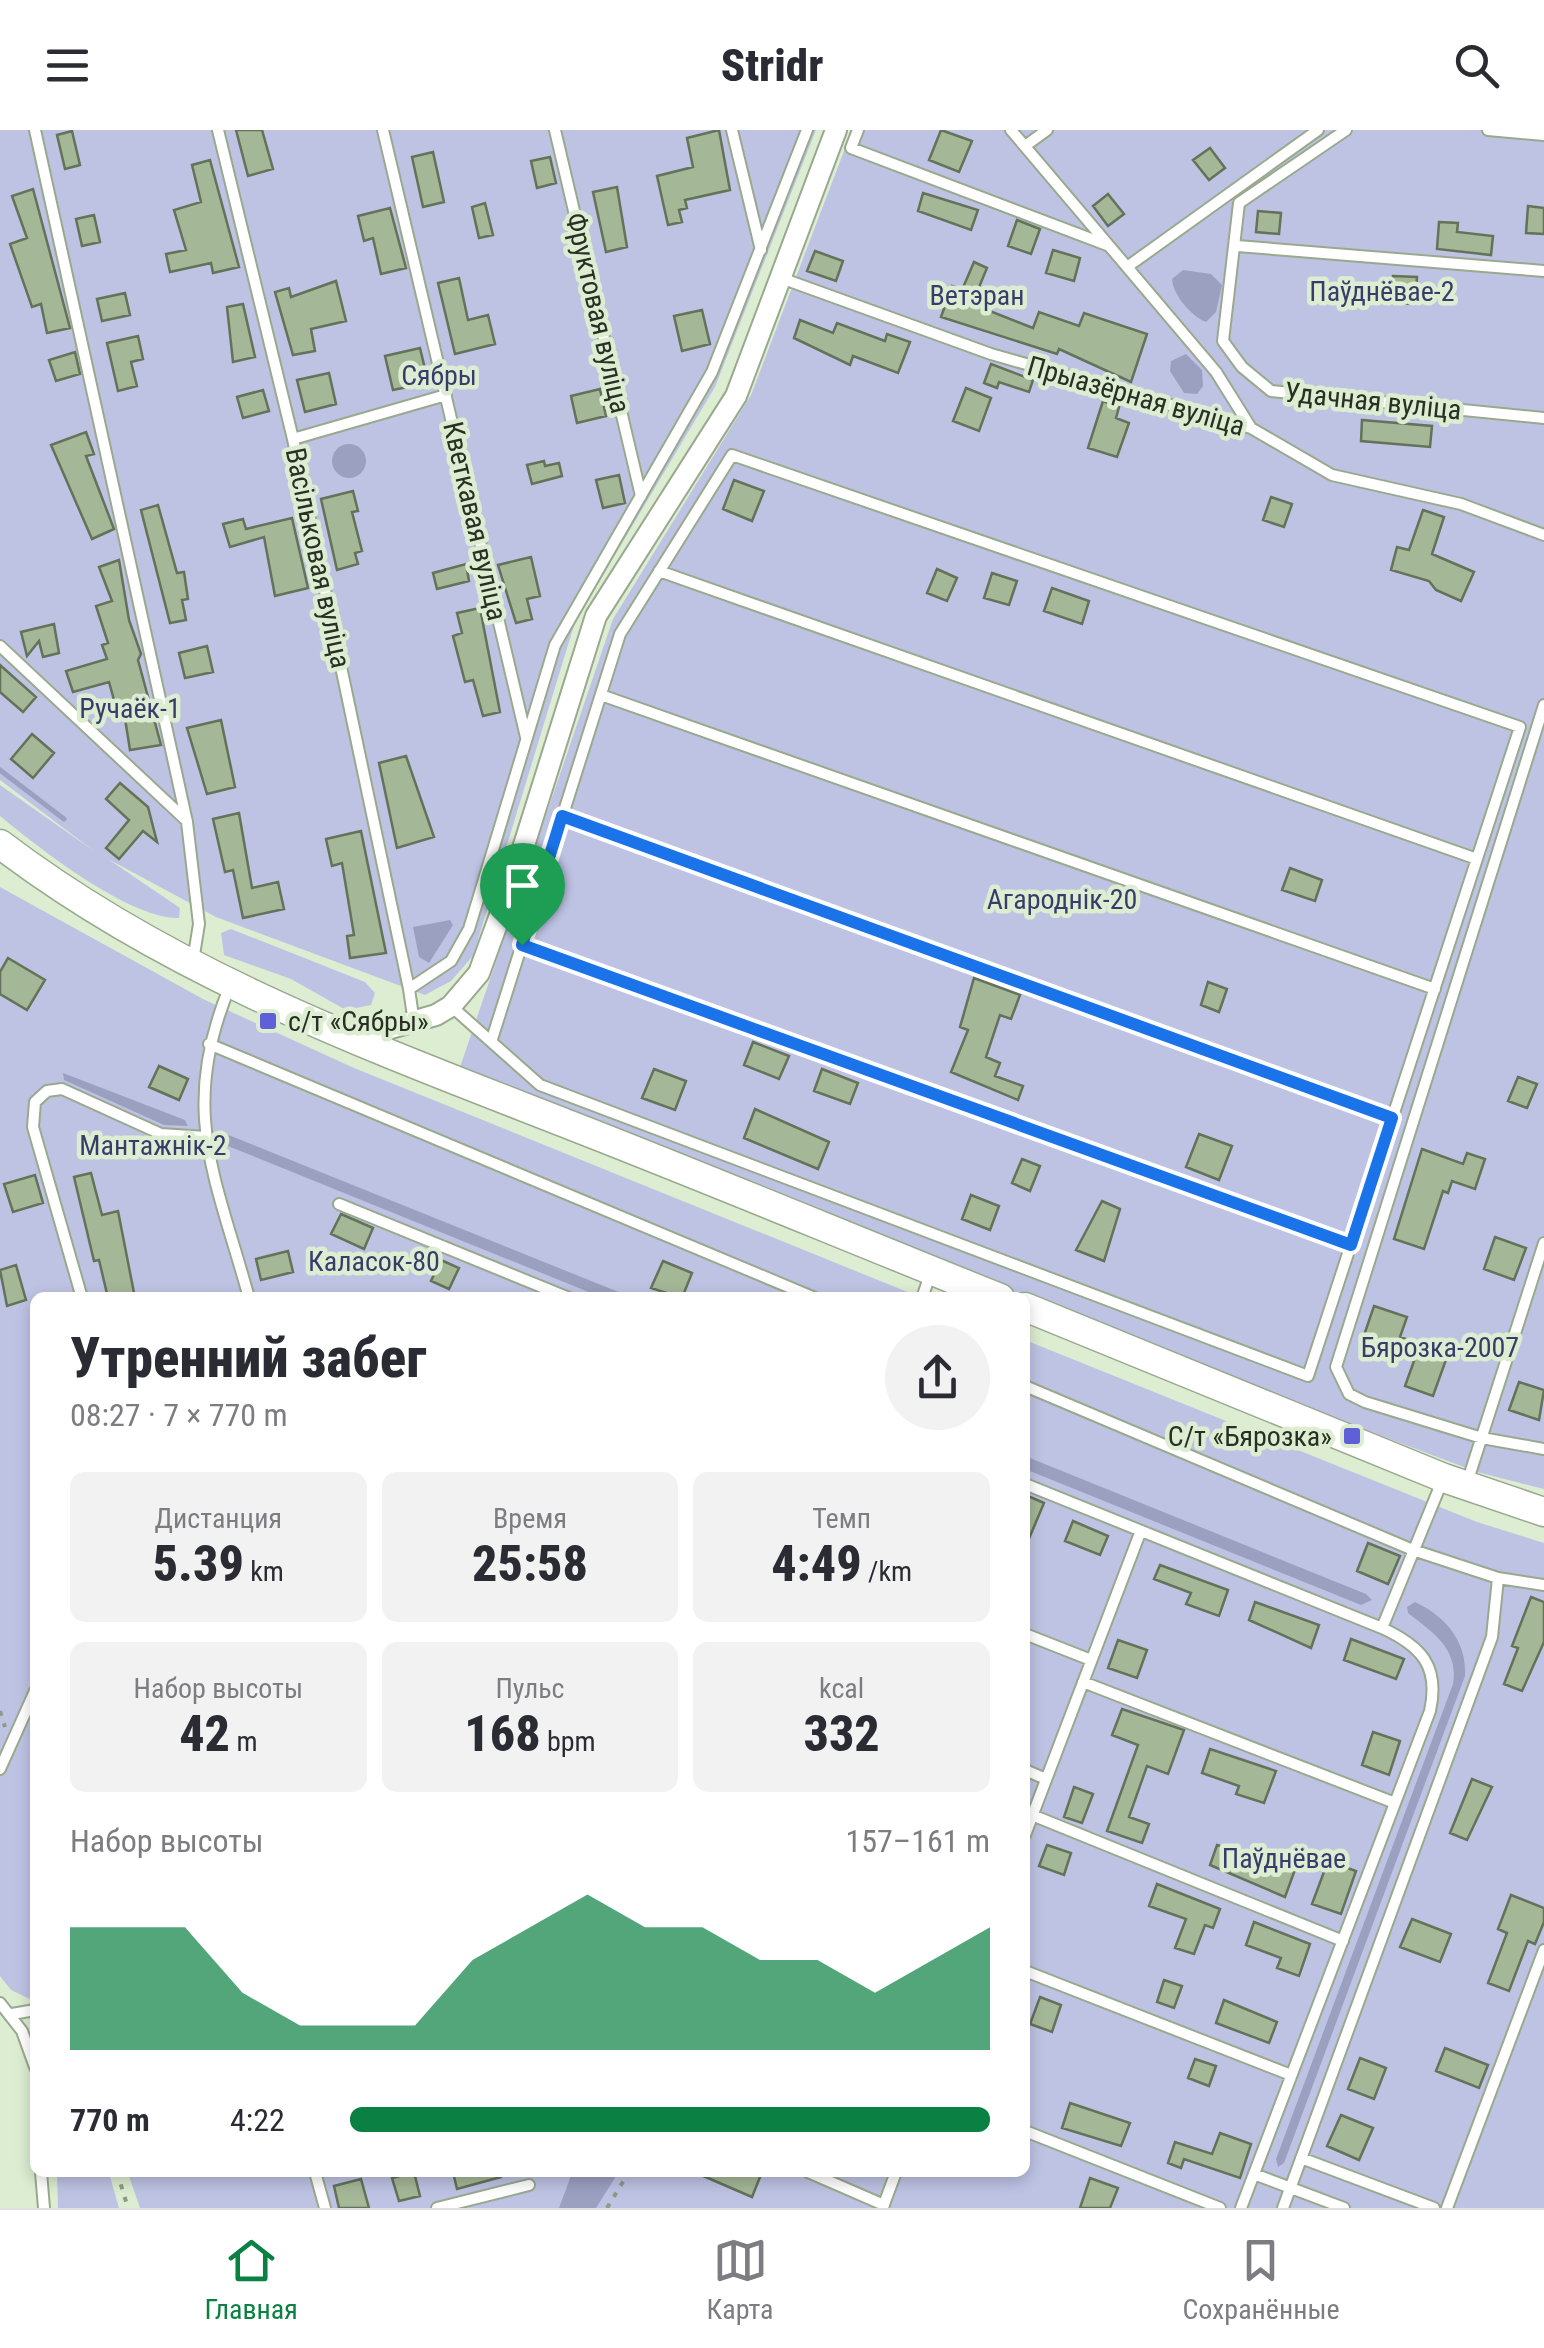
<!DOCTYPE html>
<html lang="ru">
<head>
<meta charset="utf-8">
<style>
  body { margin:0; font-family:"Roboto Condensed",sans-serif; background:#f2f2f3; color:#2b2b33; height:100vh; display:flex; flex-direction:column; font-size:38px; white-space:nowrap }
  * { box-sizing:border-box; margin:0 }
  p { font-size:32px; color:#7c7c81 }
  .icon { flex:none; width:55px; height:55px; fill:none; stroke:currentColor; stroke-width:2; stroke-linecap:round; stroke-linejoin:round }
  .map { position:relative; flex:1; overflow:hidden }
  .details { position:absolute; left:30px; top:1162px; width:1000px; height:885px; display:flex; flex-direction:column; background:#fff; border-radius:15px; box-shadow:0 5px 15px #0003 }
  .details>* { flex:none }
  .pin { position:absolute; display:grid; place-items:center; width:85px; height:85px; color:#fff; margin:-102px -42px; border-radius:50% 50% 50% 0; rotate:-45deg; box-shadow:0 0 10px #0007 }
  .pin .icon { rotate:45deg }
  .round { display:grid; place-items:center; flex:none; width:105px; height:105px; border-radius:52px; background:#f2f2f3 }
  .headline { display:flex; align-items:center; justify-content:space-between; height:170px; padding:0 40px }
  h1 { font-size:55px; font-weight:800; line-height:75px }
  .metrics { display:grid; grid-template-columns:repeat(3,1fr); gap:15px; height:170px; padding:10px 40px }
  .metrics div { display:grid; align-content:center; border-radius:15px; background:#f2f2f3; text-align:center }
  .metrics b { font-size:50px; font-weight:800 }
  .metrics small { font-size:28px; font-weight:400 }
  .metrics p { font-size:28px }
  .chart { height:280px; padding:20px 40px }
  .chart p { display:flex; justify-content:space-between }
  .chart svg { width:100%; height:180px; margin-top:10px; fill:#0b8043; opacity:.7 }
  ul { padding:0 40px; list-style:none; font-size:32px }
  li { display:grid; grid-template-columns:160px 120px 1fr; align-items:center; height:75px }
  li i { height:25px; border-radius:12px; background:#0b8043 }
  header { display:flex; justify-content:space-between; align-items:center; height:130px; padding:0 40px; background:#fff; font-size:45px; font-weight:800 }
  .menu { display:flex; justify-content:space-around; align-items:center; height:140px; border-top:2px solid #e1e1e2; background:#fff; font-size:28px; color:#7c7c81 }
  .menu a { display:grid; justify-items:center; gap:5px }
  .menu .on { color:#0b8043 }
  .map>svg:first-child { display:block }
</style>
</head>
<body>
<header><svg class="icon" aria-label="menu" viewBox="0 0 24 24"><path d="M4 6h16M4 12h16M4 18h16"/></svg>Stridr<svg class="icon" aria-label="search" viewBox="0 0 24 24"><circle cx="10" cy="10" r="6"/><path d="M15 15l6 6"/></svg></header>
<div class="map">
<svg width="1544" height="2078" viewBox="0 0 1544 2078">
  <rect width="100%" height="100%" fill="#dcedd1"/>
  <path fill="#bec3e4" d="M 0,0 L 816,0 L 715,257 L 575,492 L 473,826 L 451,851 L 425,865 L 216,787 L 108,729 L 180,778 L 179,788 C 129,789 39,718 0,686 L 0,655 L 94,721 L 0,650 Z
    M 852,0 L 1544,0 L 1544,1359 L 1477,1342 L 1157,1221 L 459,940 L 613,489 L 751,265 Z
    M 0,757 L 203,869 L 354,938 L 920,1167 L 35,1168 L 34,1871 L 11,1860 L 0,1846 Z
    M 231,799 L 365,852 L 375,863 L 371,875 L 346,880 L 291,849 L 224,825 L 221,803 Z
    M 1025,1210 L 1477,1392 L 1544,1413 L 1544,2078 L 140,2078 L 128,2043 L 1025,2042 Z
    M 57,2043 L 109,2043 L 119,2078 L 58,2078 Z"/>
  <path fill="#9ba0c1" d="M 1183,140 L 1211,144 L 1222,155 L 1216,182 L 1206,192 C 1191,186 1173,165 1172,149 Z
    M 1186,224 L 1202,240 L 1203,256 L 1197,264 L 1184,263 L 1170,241 L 1171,231 Z
    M332 331a17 17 0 1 1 34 0a17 17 0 1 1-34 0Z
    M 450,790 L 453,795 L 429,833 L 419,827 L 413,797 Z
    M 63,943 L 185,990 L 188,996 L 164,995 L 64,950 Z
    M 226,1004 L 631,1167 L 601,1167 L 223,1014 L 219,1008 Z
    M 1025,1326 L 1366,1464 L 1372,1470 L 1361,1475 L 1025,1339 Z
    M 1415,1472 C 1445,1486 1467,1511 1465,1546 L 1284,2033 L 1278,2037 L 1276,2029 L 1453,1554 C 1459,1518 1432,1502 1408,1483 L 1407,1477 Z
    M 572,2043 L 572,2042 L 618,2043 L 596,2078 L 559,2078 Z"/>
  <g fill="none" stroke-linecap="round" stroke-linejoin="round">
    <path stroke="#9ba0c1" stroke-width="5" d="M 0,640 L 64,689"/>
  </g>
  <path fill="#a4b797" stroke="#637259" stroke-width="2.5" d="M 236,0 L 262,0 L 273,39 L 248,46 Z
    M 719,0 L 730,60 L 685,70 L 687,78 L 679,80 L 682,92 L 668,95 L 657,46 L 693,37 L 687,8 Z
    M 941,0 L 972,11 L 959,42 L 929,30 Z
    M 72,1 L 80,35 L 65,39 L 57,5 Z
    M 1210,18 L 1225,38 L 1209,50 L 1193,30 Z
    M 433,22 L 444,72 L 423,77 L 412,27 Z
    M 550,27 L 556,53 L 537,58 L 531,31 Z
    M 210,30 L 239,137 L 213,143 L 211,133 L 170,142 L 166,124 L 186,120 L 174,80 L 201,72 L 192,35 Z
    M 617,57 L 627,117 L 606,122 L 593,62 Z
    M 33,59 L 70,198 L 47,203 L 41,174 L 32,177 L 10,114 L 27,108 L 12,66 Z
    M 923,63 L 978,80 L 971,100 L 918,81 Z
    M 1108,64 L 1124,84 L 1108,96 L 1093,76 Z
    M 485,73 L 493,105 L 479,108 L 472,77 Z
    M 1528,76 L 1544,78 L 1544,104 L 1526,103 Z
    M 390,78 L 406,138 L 381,144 L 373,108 L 364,111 L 358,86 Z
    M 1258,81 L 1281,83 L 1279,104 L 1256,102 Z
    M 94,85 L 100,112 L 82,116 L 76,89 Z
    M 1017,90 L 1040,99 L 1031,124 L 1008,116 Z
    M 1439,92 L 1458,93 L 1457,102 L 1493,106 L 1491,125 L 1437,119 Z
    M 1053,120 L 1080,128 L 1074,151 L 1046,143 Z
    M 815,121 L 843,131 L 836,151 L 807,141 Z
    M 974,132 L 987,138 L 972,174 L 1033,198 L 1039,182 L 1079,196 L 1084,183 L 1147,204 L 1131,252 L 1059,219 L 1057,224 L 941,187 L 952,156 L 962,160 Z
    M 1393,146 L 1417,147 L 1415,174 L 1391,173 Z
    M 459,148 L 468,190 L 488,185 L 495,214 L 455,224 L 438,153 Z
    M 336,151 L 346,191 L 311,199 L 315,221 L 293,225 L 275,162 L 289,158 L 291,167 Z
    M 125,163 L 130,185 L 102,191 L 97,169 Z
    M 243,174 L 255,227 L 233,232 L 227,177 Z
    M 702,180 L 710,214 L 682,221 L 674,186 Z
    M 800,190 L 833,203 L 837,193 L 885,211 L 887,204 L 910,212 L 898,243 L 853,226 L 850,235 L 794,208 Z
    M 138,206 L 143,229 L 131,232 L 137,256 L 118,261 L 107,213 Z
    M 420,218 L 426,243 L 415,245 L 417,255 L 393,260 L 385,226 Z
    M 75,222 L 80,244 L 56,251 L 49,230 Z
    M 991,234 L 1033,250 L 1029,262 L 999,252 L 997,258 L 984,253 Z
    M 329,243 L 336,274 L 305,282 L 297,250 Z
    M 966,258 L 991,268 L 979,301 L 953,291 Z
    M 600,259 L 606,286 L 577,293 L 571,266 Z
    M 263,260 L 269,281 L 243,288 L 237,267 Z
    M 1103,271 L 1119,277 L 1116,288 L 1129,293 L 1117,327 L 1088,318 Z
    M 1362,290 L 1432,296 L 1430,317 L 1361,311 Z
    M 86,302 L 94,324 L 86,326 L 114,399 L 92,409 L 51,315 Z
    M 544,331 L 545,336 L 559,333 L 562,346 L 532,354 L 527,335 Z
    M 619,345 L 625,373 L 603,378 L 596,350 Z
    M 734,350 L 764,361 L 752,391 L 723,379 Z
    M 353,361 L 358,381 L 352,382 L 362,421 L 355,423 L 358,434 L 337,440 L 321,369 Z
    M 1271,367 L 1292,374 L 1284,397 L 1263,390 Z
    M 158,375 L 177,443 L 184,442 L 188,469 L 182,470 L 186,490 L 170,493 L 141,380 Z
    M 1423,380 L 1444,387 L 1432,424 L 1474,442 L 1461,471 L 1436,460 L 1429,451 L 1391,440 L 1397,417 L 1409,420 Z
    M 292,388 L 308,458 L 275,466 L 264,407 L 230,417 L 223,394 L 243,389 L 246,399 Z
    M 531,427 L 540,466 L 527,469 L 532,489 L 516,493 L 498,435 Z
    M 119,430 L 129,490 L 141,524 L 138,530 L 161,615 L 130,620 L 123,576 L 116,577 L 109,552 L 73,562 L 66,541 L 107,529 L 102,515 L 108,513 L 96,476 L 112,471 L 99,437 Z
    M 466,434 L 469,451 L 437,459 L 433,443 Z
    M 937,439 L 957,448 L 947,471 L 927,463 Z
    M 992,443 L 1017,451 L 1009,475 L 984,468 Z
    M 1052,458 L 1089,471 L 1082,494 L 1044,481 Z
    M 480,478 L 500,582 L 483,586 L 473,550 L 465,552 L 453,506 L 462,503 L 457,483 Z
    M 54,494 L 59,523 L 43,527 L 39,511 L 27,526 L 21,502 Z
    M 207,516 L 213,542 L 185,548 L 179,523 Z
    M 0,535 L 36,567 L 23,582 L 0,562 Z
    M 221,590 L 235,657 L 207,664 L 187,598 Z
    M 32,604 L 54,623 L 33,648 L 11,629 Z
    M 406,626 L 434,707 L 397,718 L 379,633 Z
    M 120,653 L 148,677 L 157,712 L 143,701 L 119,729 L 106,718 L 129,690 L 106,669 Z
    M 239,683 L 252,758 L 278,752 L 284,779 L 243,788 L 233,740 L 225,742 L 213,689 Z
    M 361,701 L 386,823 L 350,828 L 347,806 L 354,805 L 342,733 L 332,736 L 326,709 Z
    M 1290,738 L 1322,750 L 1315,771 L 1282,760 Z
    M 8,828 L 45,850 L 27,880 L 0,864 L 0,842 Z
    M 974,848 L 1020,865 L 1011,889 L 1000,885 L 986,927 L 1000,933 L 995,946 L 1023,956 L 1018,970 L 951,942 L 968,900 L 960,897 Z
    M 1208,852 L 1227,859 L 1219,882 L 1201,875 Z
    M 753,912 L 789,926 L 779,949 L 744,935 Z
    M 159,936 L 188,949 L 179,970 L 149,957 Z
    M 654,939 L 686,951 L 675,980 L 642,968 Z
    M 822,939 L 858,953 L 850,974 L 814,961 Z
    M 1518,947 L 1537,954 L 1527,978 L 1508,971 Z
    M 755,979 L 829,1012 L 818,1039 L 744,1008 Z
    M 1199,1004 L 1232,1016 L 1219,1050 L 1186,1037 Z
    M 1422,1019 L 1463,1034 L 1467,1023 L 1485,1029 L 1475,1059 L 1452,1051 L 1448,1063 L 1443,1061 L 1424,1119 L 1394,1109 Z
    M 1022,1029 L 1040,1036 L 1030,1061 L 1012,1053 Z
    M 91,1043 L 102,1085 L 118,1081 L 135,1168 L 108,1168 L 99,1130 L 94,1131 L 74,1047 Z
    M 35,1045 L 43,1073 L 13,1082 L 4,1054 Z
    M 971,1065 L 999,1076 L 990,1100 L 962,1089 Z
    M 1102,1071 L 1120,1079 L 1104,1131 L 1076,1120 Z
    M 341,1084 L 373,1098 L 364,1119 L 331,1104 Z
    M 1495,1107 L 1526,1118 L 1514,1150 L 1484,1139 Z
    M 288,1121 L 293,1142 L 261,1150 L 256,1129 Z
    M 441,1130 L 459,1138 L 449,1159 L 431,1151 Z
    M 663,1131 L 692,1143 L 682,1168 L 651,1158 Z
    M 16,1135 L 26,1170 L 7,1176 L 0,1140 Z
    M 1374,1176 L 1407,1187 L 1400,1207 L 1448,1224 L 1433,1266 L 1405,1256 L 1414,1231 L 1361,1214 Z
    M 1519,1252 L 1544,1260 L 1539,1290 L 1509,1280 Z
    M 1028,1366 L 1044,1373 L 1025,1418 L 1025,1373 Z
    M 1073,1391 L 1108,1406 L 1100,1425 L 1065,1411 Z
    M 1368,1413 L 1400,1426 L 1388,1454 L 1357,1441 Z
    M 1160,1435 L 1228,1460 L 1219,1486 L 1186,1474 L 1191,1463 L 1154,1449 Z
    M 1531,1467 L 1544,1472 L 1544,1512 L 1522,1561 L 1504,1554 L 1518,1518 L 1512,1516 Z
    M 1255,1472 L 1319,1495 L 1311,1518 L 1249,1490 Z
    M 1351,1509 L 1404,1529 L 1396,1549 L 1344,1530 Z
    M 1118,1510 L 1147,1520 L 1137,1548 L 1108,1538 Z
    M 1122,1579 L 1184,1600 L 1168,1644 L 1147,1636 L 1129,1687 L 1149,1694 L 1142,1713 L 1107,1701 L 1138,1615 L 1112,1605 Z
    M 1373,1602 L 1400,1611 L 1389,1645 L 1362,1635 Z
    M 1210,1619 L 1276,1641 L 1264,1673 L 1236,1664 L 1239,1656 L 1202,1643 Z
    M 1472,1649 L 1492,1657 L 1467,1710 L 1450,1703 Z
    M 1074,1657 L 1093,1664 L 1082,1693 L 1064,1687 Z
    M 1047,1715 L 1071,1723 L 1064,1745 L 1039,1736 Z
    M 1217,1715 L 1259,1730 L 1262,1721 L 1297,1734 L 1285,1767 L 1210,1735 Z
    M 1328,1731 L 1356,1741 L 1341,1784 L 1312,1774 Z
    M 1157,1754 L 1220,1779 L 1213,1798 L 1205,1795 L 1194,1824 L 1175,1818 L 1186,1789 L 1149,1776 Z
    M 1511,1765 L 1544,1778 L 1544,1792 L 1535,1814 L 1528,1811 L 1509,1861 L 1488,1853 L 1507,1803 L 1498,1799 Z
    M 1412,1789 L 1451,1804 L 1440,1832 L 1400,1817 Z
    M 1254,1792 L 1310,1814 L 1299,1846 L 1277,1838 L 1281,1828 L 1246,1815 Z
    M 1164,1850 L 1182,1856 L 1174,1878 L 1157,1872 Z
    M 1040,1867 L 1061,1875 L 1052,1902 L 1030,1894 Z
    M 1224,1870 L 1277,1892 L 1269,1913 L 1216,1893 Z
    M 1445,1918 L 1488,1935 L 1479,1958 L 1436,1941 Z
    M 1360,1928 L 1386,1938 L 1374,1969 L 1348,1959 Z
    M 1195,1929 L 1216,1936 L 1209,1956 L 1188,1948 Z
    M 1070,1973 L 1130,1993 L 1121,2016 L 1062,1998 Z
    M 1341,1985 L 1373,1998 L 1359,2030 L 1327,2016 Z
    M 1220,2003 L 1251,2014 L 1240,2048 L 1184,2029 L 1181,2038 L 1168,2033 L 1175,2012 L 1212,2024 Z
    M 414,2042 L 420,2066 L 399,2071 L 392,2048 Z
    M 453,2042 L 501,2042 L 501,2047 L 457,2059 Z
    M 694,2042 L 762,2042 L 752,2067 Z
    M 1090,2048 L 1118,2058 L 1110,2078 L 1080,2078 Z
    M 361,2049 L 369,2078 L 339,2078 L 334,2056 Z"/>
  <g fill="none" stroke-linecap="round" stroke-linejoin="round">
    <g stroke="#99a98e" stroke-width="14">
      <path id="lane" d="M 35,0 L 187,692 L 199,794 L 193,831
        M 218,0 L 293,309 L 409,859
        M 383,0 L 526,607
        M 555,0 L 641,366
        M 732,0 L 761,120
        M 858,0 L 851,18 L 1107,115
        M 1011,0 L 1216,242 L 1251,298
        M 1346,0 L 1239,73 L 1223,211 L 1242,237 L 1271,261 L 1544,288
        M 1488,0 L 1544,5
        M 1025,16 L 1047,0
        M 1237,116 L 1544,141
        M 1127,137 L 1318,0
        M 781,148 L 991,224 L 1251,298 L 1332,345 L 1461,374 L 1544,405
        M 293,309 L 446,265
        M 659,441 L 1477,729
        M 0,516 L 187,691
        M 601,565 L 1435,859
        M 1544,575 L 1336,1237 L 1349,1264 L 1365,1272 L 1482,1308 L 1544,1319
        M 563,686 L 1392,989
        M 522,815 L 1351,1115
        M 230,856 C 178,980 216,1047 249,1168
        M 451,876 L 540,955 L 1308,1246 L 1520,597 L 732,325 L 620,504 L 492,909
        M 414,893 L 409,859 L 451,831 L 469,799 L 555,515 L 712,242 L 807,0
        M 209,914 L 815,1168
        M 339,1074 L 569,1168
        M 82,1168 L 33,997 L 35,972 L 47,961 L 62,959 L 161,1004 L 205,1007
        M 922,1168 L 930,1145
        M 1025,1256 L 1413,1420 L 1498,1448 L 1492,1507 L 1283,2078
        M 1025,1354 L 1382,1498
        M 1466,1356 L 1544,1113
        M 1498,1448 L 1544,1455
        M 1025,1504 L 1091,1530
        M 1083,1552 L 1395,1673
        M 0,1639 L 35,1561
        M 1025,1640 L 1046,1649
        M 1032,1685 L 1343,1811
        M 1025,1705 L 1140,1403
        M 1025,1841 L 1291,1945
        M 0,1873 L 22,1901 L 35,1937
        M 12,1884 L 35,1880
        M 1025,2001 L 1220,2078
        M 1301,2028 L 1434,2078
        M 41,2042 L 44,2078
        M 315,2042 L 325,2078
        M 808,2042 L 884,2075
        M 1254,2044 L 1344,2078
        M 883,2077 L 896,2042
        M 437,2078 L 529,2055
        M 1241,2078 L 1430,1581 C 1440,1536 1421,1516 1382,1498 L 1443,1349
        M 1447,2078 L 1544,1820"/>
    </g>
    <g stroke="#99a98e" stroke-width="24">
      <path id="street" d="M 353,909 L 436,885 L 451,876 L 479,843 L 514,747 L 596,486 L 736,266 L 836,0"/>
    </g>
    <g stroke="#99a98e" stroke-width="31">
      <path id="secondary" d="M 0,714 C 172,845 371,917 570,995 C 714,1051 857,1111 1000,1168
        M 1025,1177 L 1444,1348 L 1544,1382"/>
    </g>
    <path stroke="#8e9a86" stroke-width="4" stroke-dasharray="5 8" stroke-linecap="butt" d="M 0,1581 L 5,1597
      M 117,2042 L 128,2078
      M 607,2078 L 629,2042"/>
    <use href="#lane" stroke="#fff" stroke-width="10"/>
    <use href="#street" stroke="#fff" stroke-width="20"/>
    <use href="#secondary" stroke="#fff" stroke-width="28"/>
  </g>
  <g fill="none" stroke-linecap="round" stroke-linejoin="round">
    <g stroke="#fff" stroke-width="20">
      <path id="route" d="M 562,686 L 1392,988 L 1351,1115 L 522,815 Z"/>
    </g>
    <use href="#route" stroke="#1a73e8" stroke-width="12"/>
  </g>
  <g fill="#5f5fd7" stroke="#dcedd1" stroke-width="4">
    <rect x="258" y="881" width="20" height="20" rx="5"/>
    <rect x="1342" y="1296" width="20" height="20" rx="5"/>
  </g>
  <g text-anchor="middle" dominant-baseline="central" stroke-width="9" stroke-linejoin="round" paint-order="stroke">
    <g font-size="28" fill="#393c6b" stroke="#dcedd1">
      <text x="1382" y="161">Паўднёвае-2</text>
      <text x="977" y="165">Ветэран</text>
      <text x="439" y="245">Сябры</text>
      <text x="130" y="578">Ручаёк-1</text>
      <text x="1062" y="769">Агароднік-20</text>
      <text x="153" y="1015">Мантажнік-2</text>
      <text x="374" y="1131">Каласок-80</text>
      <text x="1440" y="1217">Бярозка-2007</text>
      <text x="1284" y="1728">Паўднёвае</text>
    </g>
    <g font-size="28" fill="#292f24" stroke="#dcedd1">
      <text transform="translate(598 183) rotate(77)">Фруктовая вуліца</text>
      <text transform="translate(1136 266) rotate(16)">Прыазёрная вуліца</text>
      <text transform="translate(1373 271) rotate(6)">Удачная вуліца</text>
      <text transform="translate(475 391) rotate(77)">Кветкавая вуліца</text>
      <text transform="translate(318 428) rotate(78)">Васільковая вуліца</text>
    </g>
    <g font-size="28" fill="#292f24" stroke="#dcedd1" text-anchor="start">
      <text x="288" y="891">с/т «Сябры»</text>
      <text x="1332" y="1306" text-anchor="end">С/т «Бярозка»</text>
    </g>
  </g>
</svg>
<div class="pin" style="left:522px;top:815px;background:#1e9e55"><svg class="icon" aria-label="arrive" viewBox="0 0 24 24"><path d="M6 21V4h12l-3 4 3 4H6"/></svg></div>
<section class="details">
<div class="headline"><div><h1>Утренний забег</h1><p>08:27 · 7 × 770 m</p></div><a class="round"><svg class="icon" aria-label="share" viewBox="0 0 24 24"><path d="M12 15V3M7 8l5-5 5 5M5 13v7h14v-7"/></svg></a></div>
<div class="metrics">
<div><p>Дистанция</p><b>5.39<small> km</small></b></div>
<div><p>Время</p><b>25:58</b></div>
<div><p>Темп</p><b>4:49<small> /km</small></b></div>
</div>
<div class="metrics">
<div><p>Набор высоты</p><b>42<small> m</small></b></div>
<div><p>Пульс</p><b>168<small> bpm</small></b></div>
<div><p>kcal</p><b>332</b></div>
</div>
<div class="chart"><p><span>Набор высоты</span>157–161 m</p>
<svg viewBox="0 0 160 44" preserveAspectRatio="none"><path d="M0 44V14L10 14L20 14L30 30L40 38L50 38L60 38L70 22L80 14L90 6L100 14L110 14L120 22L130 22L140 30L150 22L160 14V44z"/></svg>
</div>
<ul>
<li><b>770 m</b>4:22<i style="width:100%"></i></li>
</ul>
</section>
</div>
<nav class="menu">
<a class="on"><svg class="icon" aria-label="home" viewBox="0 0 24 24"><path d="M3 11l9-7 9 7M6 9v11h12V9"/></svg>Главная</a>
<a><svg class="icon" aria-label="map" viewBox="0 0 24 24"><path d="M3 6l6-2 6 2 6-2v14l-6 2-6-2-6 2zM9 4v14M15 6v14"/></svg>Карта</a>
<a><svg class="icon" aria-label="saved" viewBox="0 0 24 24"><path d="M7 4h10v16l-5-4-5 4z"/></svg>Сохранённые</a>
</nav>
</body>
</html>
